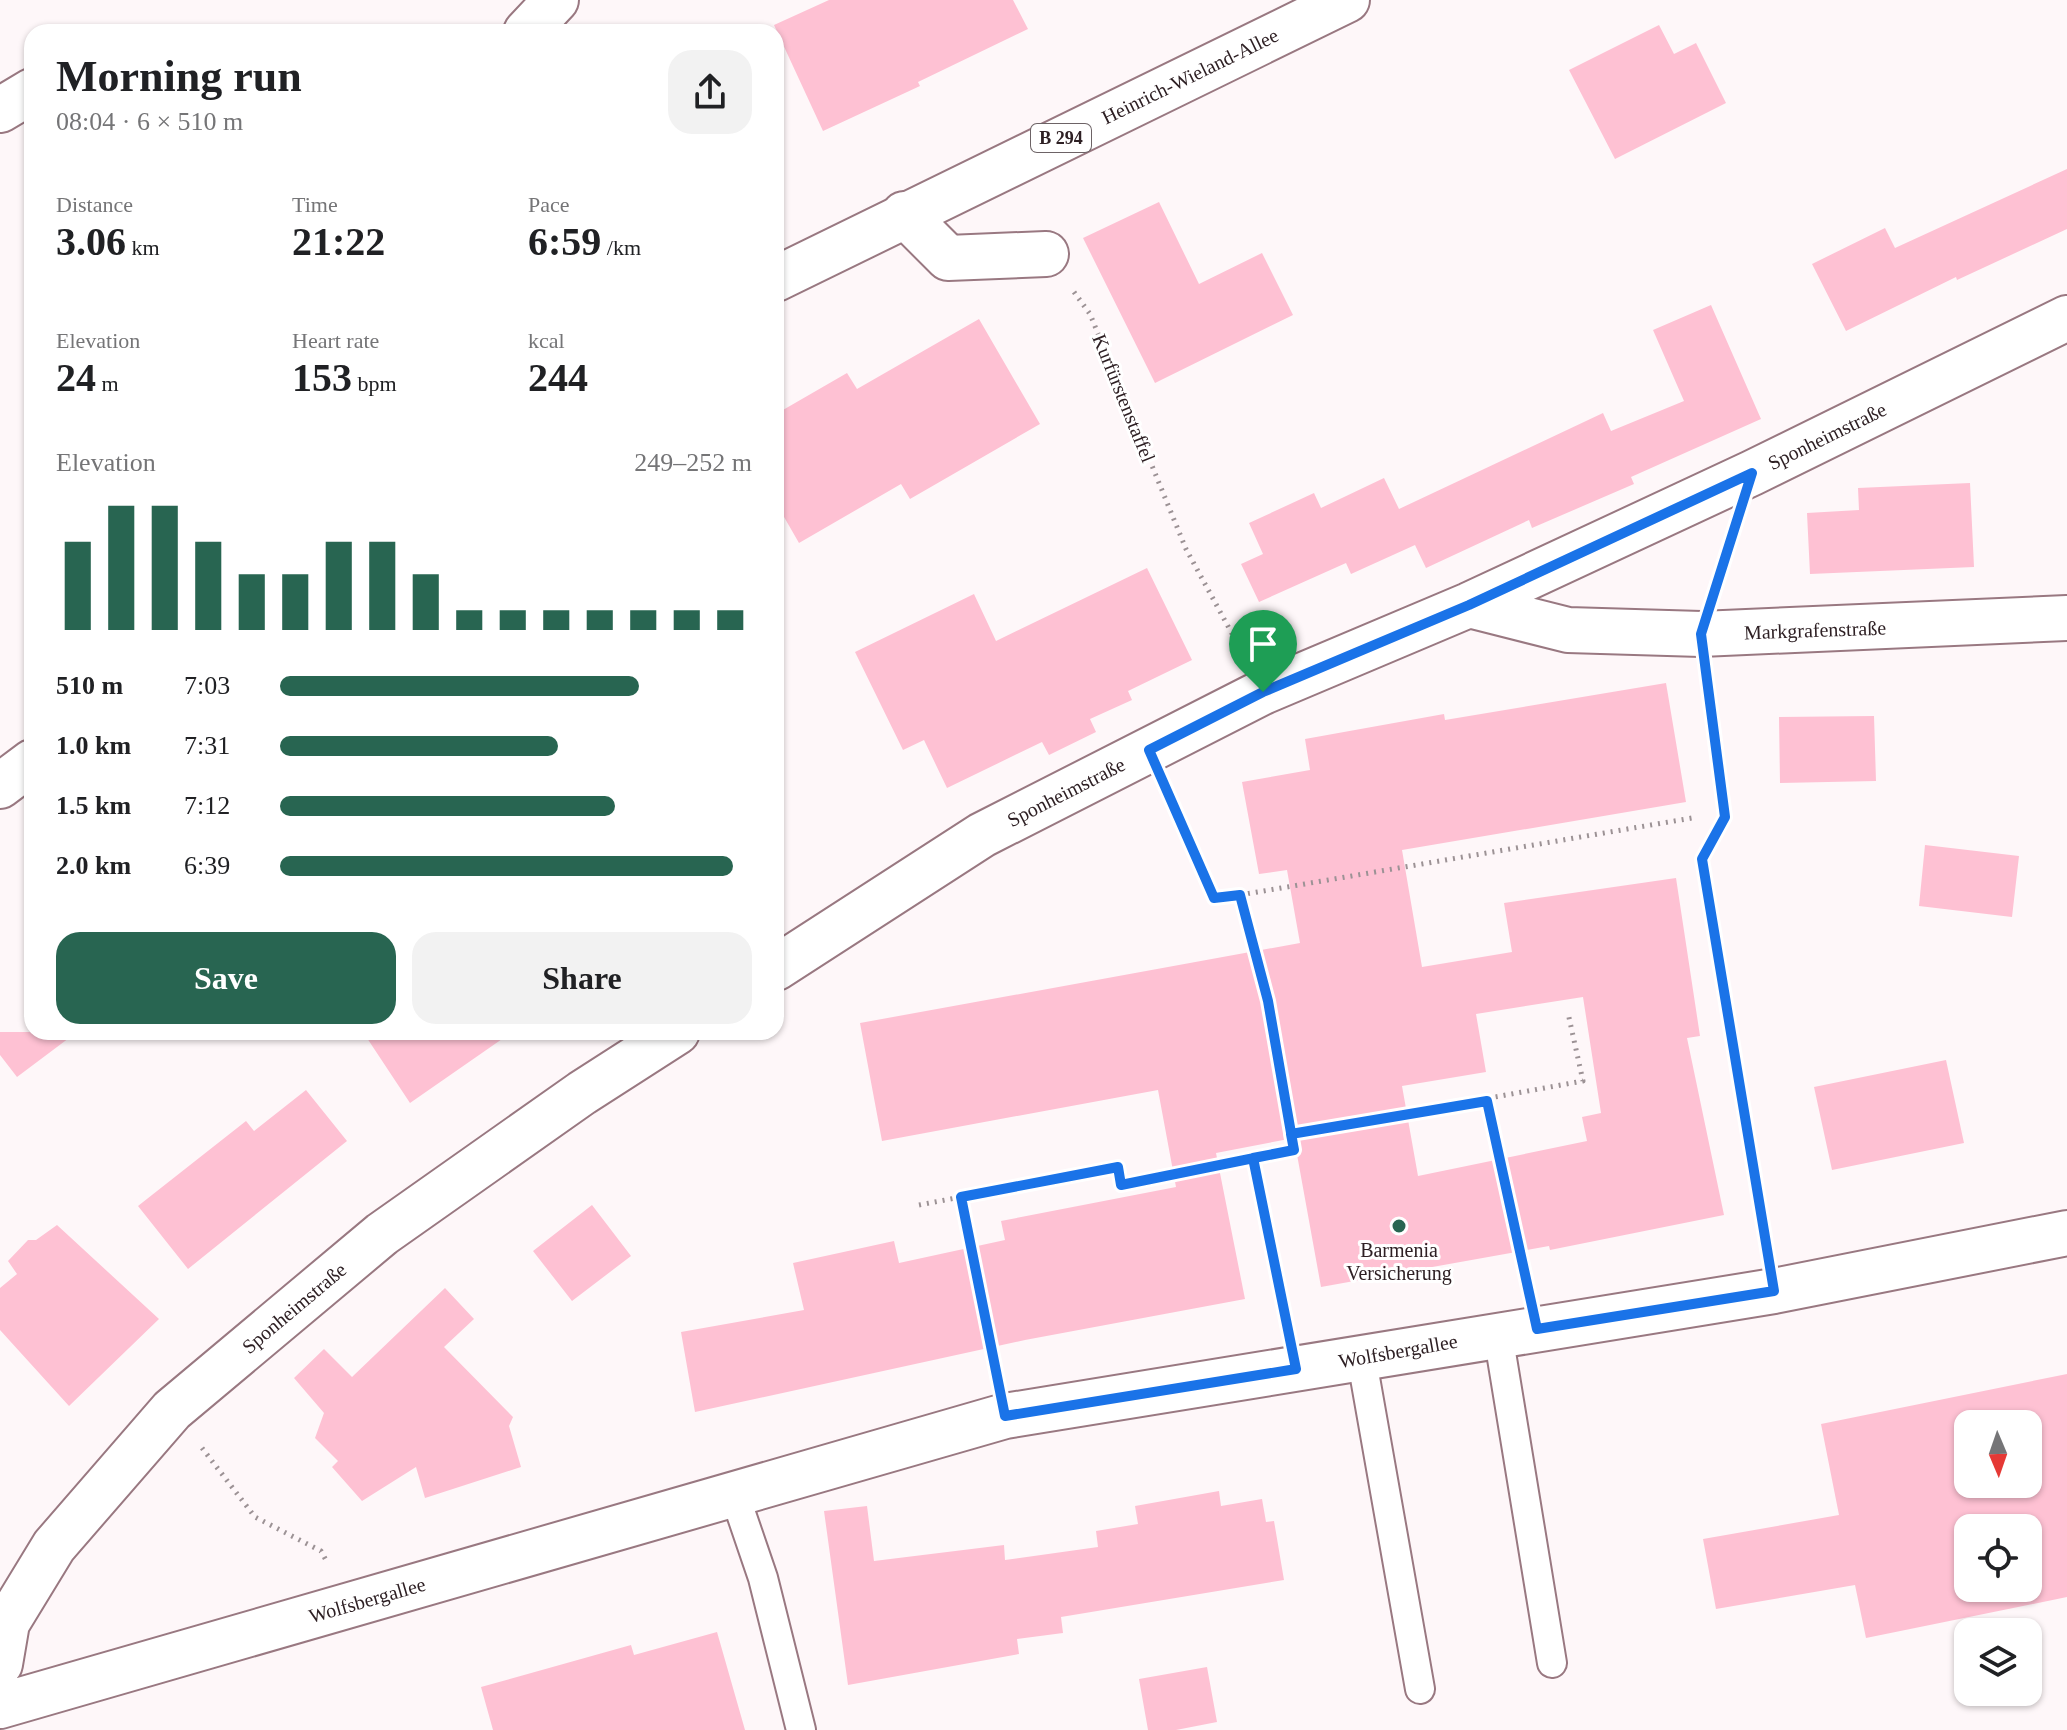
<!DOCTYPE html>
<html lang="en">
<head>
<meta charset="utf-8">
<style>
  body { margin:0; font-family:"Times New Roman",serif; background:#f2f2f2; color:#202124; height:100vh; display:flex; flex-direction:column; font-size:30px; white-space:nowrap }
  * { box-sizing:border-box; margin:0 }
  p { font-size:26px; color:#757577 }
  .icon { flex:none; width:44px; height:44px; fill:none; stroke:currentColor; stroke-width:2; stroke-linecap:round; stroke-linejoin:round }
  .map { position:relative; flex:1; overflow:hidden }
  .panel { position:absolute; left:24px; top:24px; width:760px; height:1016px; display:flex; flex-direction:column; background:#fff; border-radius:24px; box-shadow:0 2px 6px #0004 }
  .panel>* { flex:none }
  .needle { width:52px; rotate:178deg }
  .fabs { position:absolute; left:1954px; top:1410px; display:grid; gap:16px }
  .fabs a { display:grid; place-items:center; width:88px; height:88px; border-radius:16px; background:#fff; box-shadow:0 2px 6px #0004; font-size:40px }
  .pin { position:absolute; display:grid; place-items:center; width:68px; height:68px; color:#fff; margin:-82px -34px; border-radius:50% 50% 50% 0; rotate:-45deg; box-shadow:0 0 8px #0007 }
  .pin .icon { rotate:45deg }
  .round { display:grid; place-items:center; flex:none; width:84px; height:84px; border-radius:24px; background:#f2f2f2 }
  .head { display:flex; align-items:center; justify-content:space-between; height:136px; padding:0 32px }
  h1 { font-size:44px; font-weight:700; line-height:60px }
  .metrics { display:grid; grid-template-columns:repeat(3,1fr); gap:12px; height:136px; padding:8px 32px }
  .metrics div { display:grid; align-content:center }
  .metrics b { font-size:40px; font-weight:700 }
  .metrics small { font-size:22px; font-weight:400 }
  .metrics p { font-size:22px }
  .chart { height:224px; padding:16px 32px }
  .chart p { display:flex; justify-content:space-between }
  .chart svg { width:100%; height:144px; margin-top:8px; stroke:#286551; stroke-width:6 }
  .action { display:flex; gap:16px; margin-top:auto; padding:16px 32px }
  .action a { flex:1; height:92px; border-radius:24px; background:#286551; color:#fff; font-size:32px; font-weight:700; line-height:92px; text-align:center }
  .action a+a { background:#f2f2f2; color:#202124 }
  ul { padding:0 32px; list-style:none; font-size:26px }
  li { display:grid; grid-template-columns:128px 96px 1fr; align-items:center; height:60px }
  li i { height:20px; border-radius:10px; background:#286551 }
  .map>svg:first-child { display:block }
</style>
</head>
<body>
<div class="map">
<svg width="2067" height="1730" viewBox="0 0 2067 1730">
  <rect width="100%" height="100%" fill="#fef7f9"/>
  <path fill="#fec1d3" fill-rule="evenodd" d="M 829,0 L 1013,0 L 1028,29 L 918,82 L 920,86 L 823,131 L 774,25 Z
    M 1659,25 L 1674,54 L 1696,43 L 1726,103 L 1615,159 L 1569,70 Z
    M 2067,169 L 2067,229 L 1957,280 L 1956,277 L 1846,331 L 1812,264 L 1885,228 L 1895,248 Z
    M 1159,202 L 1199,284 L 1262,253 L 1293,315 L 1155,383 L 1083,238 Z
    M 1711,305 L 1761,419 L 1631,477 L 1634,484 L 1532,528 L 1529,520 L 1426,568 L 1415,545 L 1351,574 L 1346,563 L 1259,602 L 1241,564 L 1263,554 L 1249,523 L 1314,493 L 1321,508 L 1384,478 L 1399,509 L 1603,413 L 1611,431 L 1684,401 L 1653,330 Z
    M 979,319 L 1040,424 L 910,499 L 901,484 L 799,543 L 776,503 L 776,414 L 847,373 L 857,389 Z
    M 1970,483 L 1974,567 L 1810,574 L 1807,513 L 1859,510 L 1858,488 Z
    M 1147,568 L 1192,660 L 1128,691 L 1132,700 L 1090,719 L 1096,732 L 1049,755 L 1042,742 L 947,788 L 924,740 L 903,750 L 855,652 L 974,594 L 996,641 Z
    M 1666,683 L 1686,802 L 1402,850 L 1422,967 L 1512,952 L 1504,903 L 1676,878 L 1700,1036 L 1687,1038 L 1724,1215 L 1550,1250 L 1549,1246 L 1321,1287 L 1294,1138 L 1216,1153 L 1245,1299 L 1025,1340 L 695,1412 L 681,1332 L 804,1310 L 793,1263 L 894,1241 L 899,1263 L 1005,1240 L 1001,1221 L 1176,1187 L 1158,1090 L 882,1141 L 860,1023 L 1300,943 L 1287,870 L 1259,874 L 1242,782 L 1310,770 L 1305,739 L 1444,714 L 1445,720 ZM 1583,997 L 1601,1113 L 1582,1117 L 1587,1141 L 1418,1176 L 1402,1086 L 1486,1072 L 1476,1014 Z
    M 1874,716 L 1876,781 L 1780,783 L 1779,717 Z
    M 1925,845 L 2019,856 L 2012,917 L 1919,906 Z
    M 0,1032 L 77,1032 L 17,1077 L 0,1055 Z
    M 363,1032 L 512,1032 L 410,1103 Z
    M 1946,1060 L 1964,1143 L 1832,1170 L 1814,1087 Z
    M 306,1090 L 347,1141 L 188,1269 L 138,1206 L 246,1121 L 254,1131 Z
    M 592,1205 L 631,1256 L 572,1301 L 533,1251 Z
    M 57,1225 L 159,1319 L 69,1406 L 0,1330 L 0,1288 L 17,1274 L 8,1261 L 28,1240 L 36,1240 Z
    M 445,1288 L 474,1319 L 444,1347 L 513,1417 L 509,1426 L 521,1467 L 425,1498 L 416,1467 L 362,1501 L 332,1467 L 338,1461 L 315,1438 L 324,1413 L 294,1378 L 324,1349 L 352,1377 Z
    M 2067,1374 L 2067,1597 L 1866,1638 L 1855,1585 L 1716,1609 L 1703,1539 L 1839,1515 L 1821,1424 ZM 1968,1424 L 2028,1424 L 2028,1484 L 1968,1484 ZM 1968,1528 L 2028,1528 L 2028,1588 L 1968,1588 Z
    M 1219,1491 L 1221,1506 L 1262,1499 L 1266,1522 L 1274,1521 L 1284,1580 L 1061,1617 L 1063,1633 L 1017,1639 L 1019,1654 L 848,1685 L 824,1511 L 867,1506 L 874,1561 L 1004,1545 L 1005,1560 L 1098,1547 L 1096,1531 L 1138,1524 L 1135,1506 Z
    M 717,1632 L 745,1730 L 493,1730 L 481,1687 L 631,1645 L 634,1655 Z
    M 1207,1667 L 1217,1722 L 1176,1730 L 1148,1730 L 1139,1679 Z"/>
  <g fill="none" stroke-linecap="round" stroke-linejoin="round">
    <g stroke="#997881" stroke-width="32">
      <path id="lane" d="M 1498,1334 L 1552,1663
        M 1361,1355 L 1420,1689
        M 734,1493 L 763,1578 L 801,1730"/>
    </g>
    <g stroke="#997881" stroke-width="48">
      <path id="street" d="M 526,32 L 556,0
        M 0,110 L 32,91
        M 904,214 L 948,258 L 1046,254
        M 1469,605 L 1568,630 L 1701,634 L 2067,618
        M 776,968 L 982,835 L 1263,692 L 1469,605 L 1752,473 L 2067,318
        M 0,1664 L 7,1623 L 54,1546 L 172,1410 L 382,1234 L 582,1093 L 677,1032
        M 0,1706 L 1005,1416 L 1774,1291 L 2067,1233"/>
    </g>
    <g stroke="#997881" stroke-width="48">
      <path id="primary" d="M 776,279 L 1347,0
        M 0,786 L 32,762"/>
    </g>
    <path stroke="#9c9295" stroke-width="5" stroke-dasharray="2 6" stroke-linecap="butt" d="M 1074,292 L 1090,314 L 1186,549 L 1242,652
      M 1716,586 L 1732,535
      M 1707,682 L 1725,817 L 1702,859 L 1766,1243
      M 1167,791 L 1214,898 L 1240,895 L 1268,1001 L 1294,1150 L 1253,1158 L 1287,1323
      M 1240,895 L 1692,818
      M 1487,1101 L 1527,1285
      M 1291,1134 L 1583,1081 L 1568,1013
      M 961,1197 L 996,1372
      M 919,1205 L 1118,1167 L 1121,1185 L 1253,1158
      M 202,1448 L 255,1517 L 321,1551 L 327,1562"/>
    <use href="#lane" stroke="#fff" stroke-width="28"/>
    <use href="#street" stroke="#fff" stroke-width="44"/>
    <use href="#primary" stroke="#fff" stroke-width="44"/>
  </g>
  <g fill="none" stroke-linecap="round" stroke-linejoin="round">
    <g stroke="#fff" stroke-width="16">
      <path id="route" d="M 1263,692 L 1149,750 L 1214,898 L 1240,895 L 1268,1001 L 1294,1150 L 1253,1158 L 1296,1369 L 1005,1416 L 961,1197 L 1118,1167 L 1121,1185 L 1294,1150 L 1291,1134 L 1487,1101 L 1537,1329 L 1774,1291 L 1702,859 L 1725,817 L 1701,634 L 1752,473 L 1469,605 L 1263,692"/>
    </g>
    <use href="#route" stroke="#1a73e8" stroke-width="10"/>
  </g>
  <circle fill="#286551" stroke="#fff" stroke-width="3" cx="1399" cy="1226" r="8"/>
  <g text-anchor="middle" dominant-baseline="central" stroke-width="6" stroke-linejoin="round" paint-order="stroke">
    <rect fill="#fff" stroke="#6d6366" stroke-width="2" x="1031" y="124" width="60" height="28" rx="6"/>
    <g font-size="18" font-weight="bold" fill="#2e2024">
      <text x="1061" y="138">B 294</text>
    </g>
    <g font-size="20" fill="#2e2024" stroke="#fff">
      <text transform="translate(1190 76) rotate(-26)">Heinrich-Wieland-Allee</text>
      <text transform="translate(1124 398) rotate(68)">Kurfürstenstaffel</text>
      <text transform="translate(1827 436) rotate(-26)">Sponheimstraße</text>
      <text transform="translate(1815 630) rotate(-2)">Markgrafenstraße</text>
      <text transform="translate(1066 792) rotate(-27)">Sponheimstraße</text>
      <text transform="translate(294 1308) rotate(-40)">Sponheimstraße</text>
      <text transform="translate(1398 1351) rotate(-10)">Wolfsbergallee</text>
      <text transform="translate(367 1600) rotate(-16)">Wolfsbergallee</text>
    </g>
    <g font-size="20" fill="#2e2024" stroke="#fff">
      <text x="1399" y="1250">Barmenia<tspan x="1399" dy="23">Versicherung</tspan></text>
    </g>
  </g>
</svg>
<div class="fabs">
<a><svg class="needle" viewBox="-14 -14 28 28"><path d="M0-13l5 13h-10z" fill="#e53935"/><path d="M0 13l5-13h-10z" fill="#757577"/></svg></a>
<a><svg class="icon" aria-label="locate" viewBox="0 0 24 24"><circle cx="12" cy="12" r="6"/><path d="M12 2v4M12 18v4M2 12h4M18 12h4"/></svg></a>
<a><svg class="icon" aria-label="layers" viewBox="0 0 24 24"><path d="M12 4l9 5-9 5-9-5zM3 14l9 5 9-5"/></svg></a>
</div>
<div class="pin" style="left:1263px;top:692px;background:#1e9e55"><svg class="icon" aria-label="arrive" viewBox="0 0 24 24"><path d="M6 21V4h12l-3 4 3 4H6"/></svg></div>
<section class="panel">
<div class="head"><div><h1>Morning run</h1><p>08:04 · 6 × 510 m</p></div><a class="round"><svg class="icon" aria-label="share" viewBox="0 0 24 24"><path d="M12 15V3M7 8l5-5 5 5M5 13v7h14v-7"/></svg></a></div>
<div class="metrics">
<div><p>Distance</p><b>3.06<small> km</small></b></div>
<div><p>Time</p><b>21:22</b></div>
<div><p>Pace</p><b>6:59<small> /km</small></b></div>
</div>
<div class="metrics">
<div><p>Elevation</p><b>24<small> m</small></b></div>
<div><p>Heart rate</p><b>153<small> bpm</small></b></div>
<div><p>kcal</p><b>244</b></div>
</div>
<div class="chart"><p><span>Elevation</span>249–252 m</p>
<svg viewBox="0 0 160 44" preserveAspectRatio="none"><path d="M5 44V17M15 44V6M25 44V6M35 44V17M45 44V27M55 44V27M65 44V17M75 44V17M85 44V27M95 44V38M105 44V38M115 44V38M125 44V38M135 44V38M145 44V38M155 44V38"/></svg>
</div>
<ul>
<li><b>510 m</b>7:03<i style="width:76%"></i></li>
<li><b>1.0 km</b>7:31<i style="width:59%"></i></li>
<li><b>1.5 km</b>7:12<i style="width:71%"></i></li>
<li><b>2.0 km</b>6:39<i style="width:96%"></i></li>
</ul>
<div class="action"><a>Save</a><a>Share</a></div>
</section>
</div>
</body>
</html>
